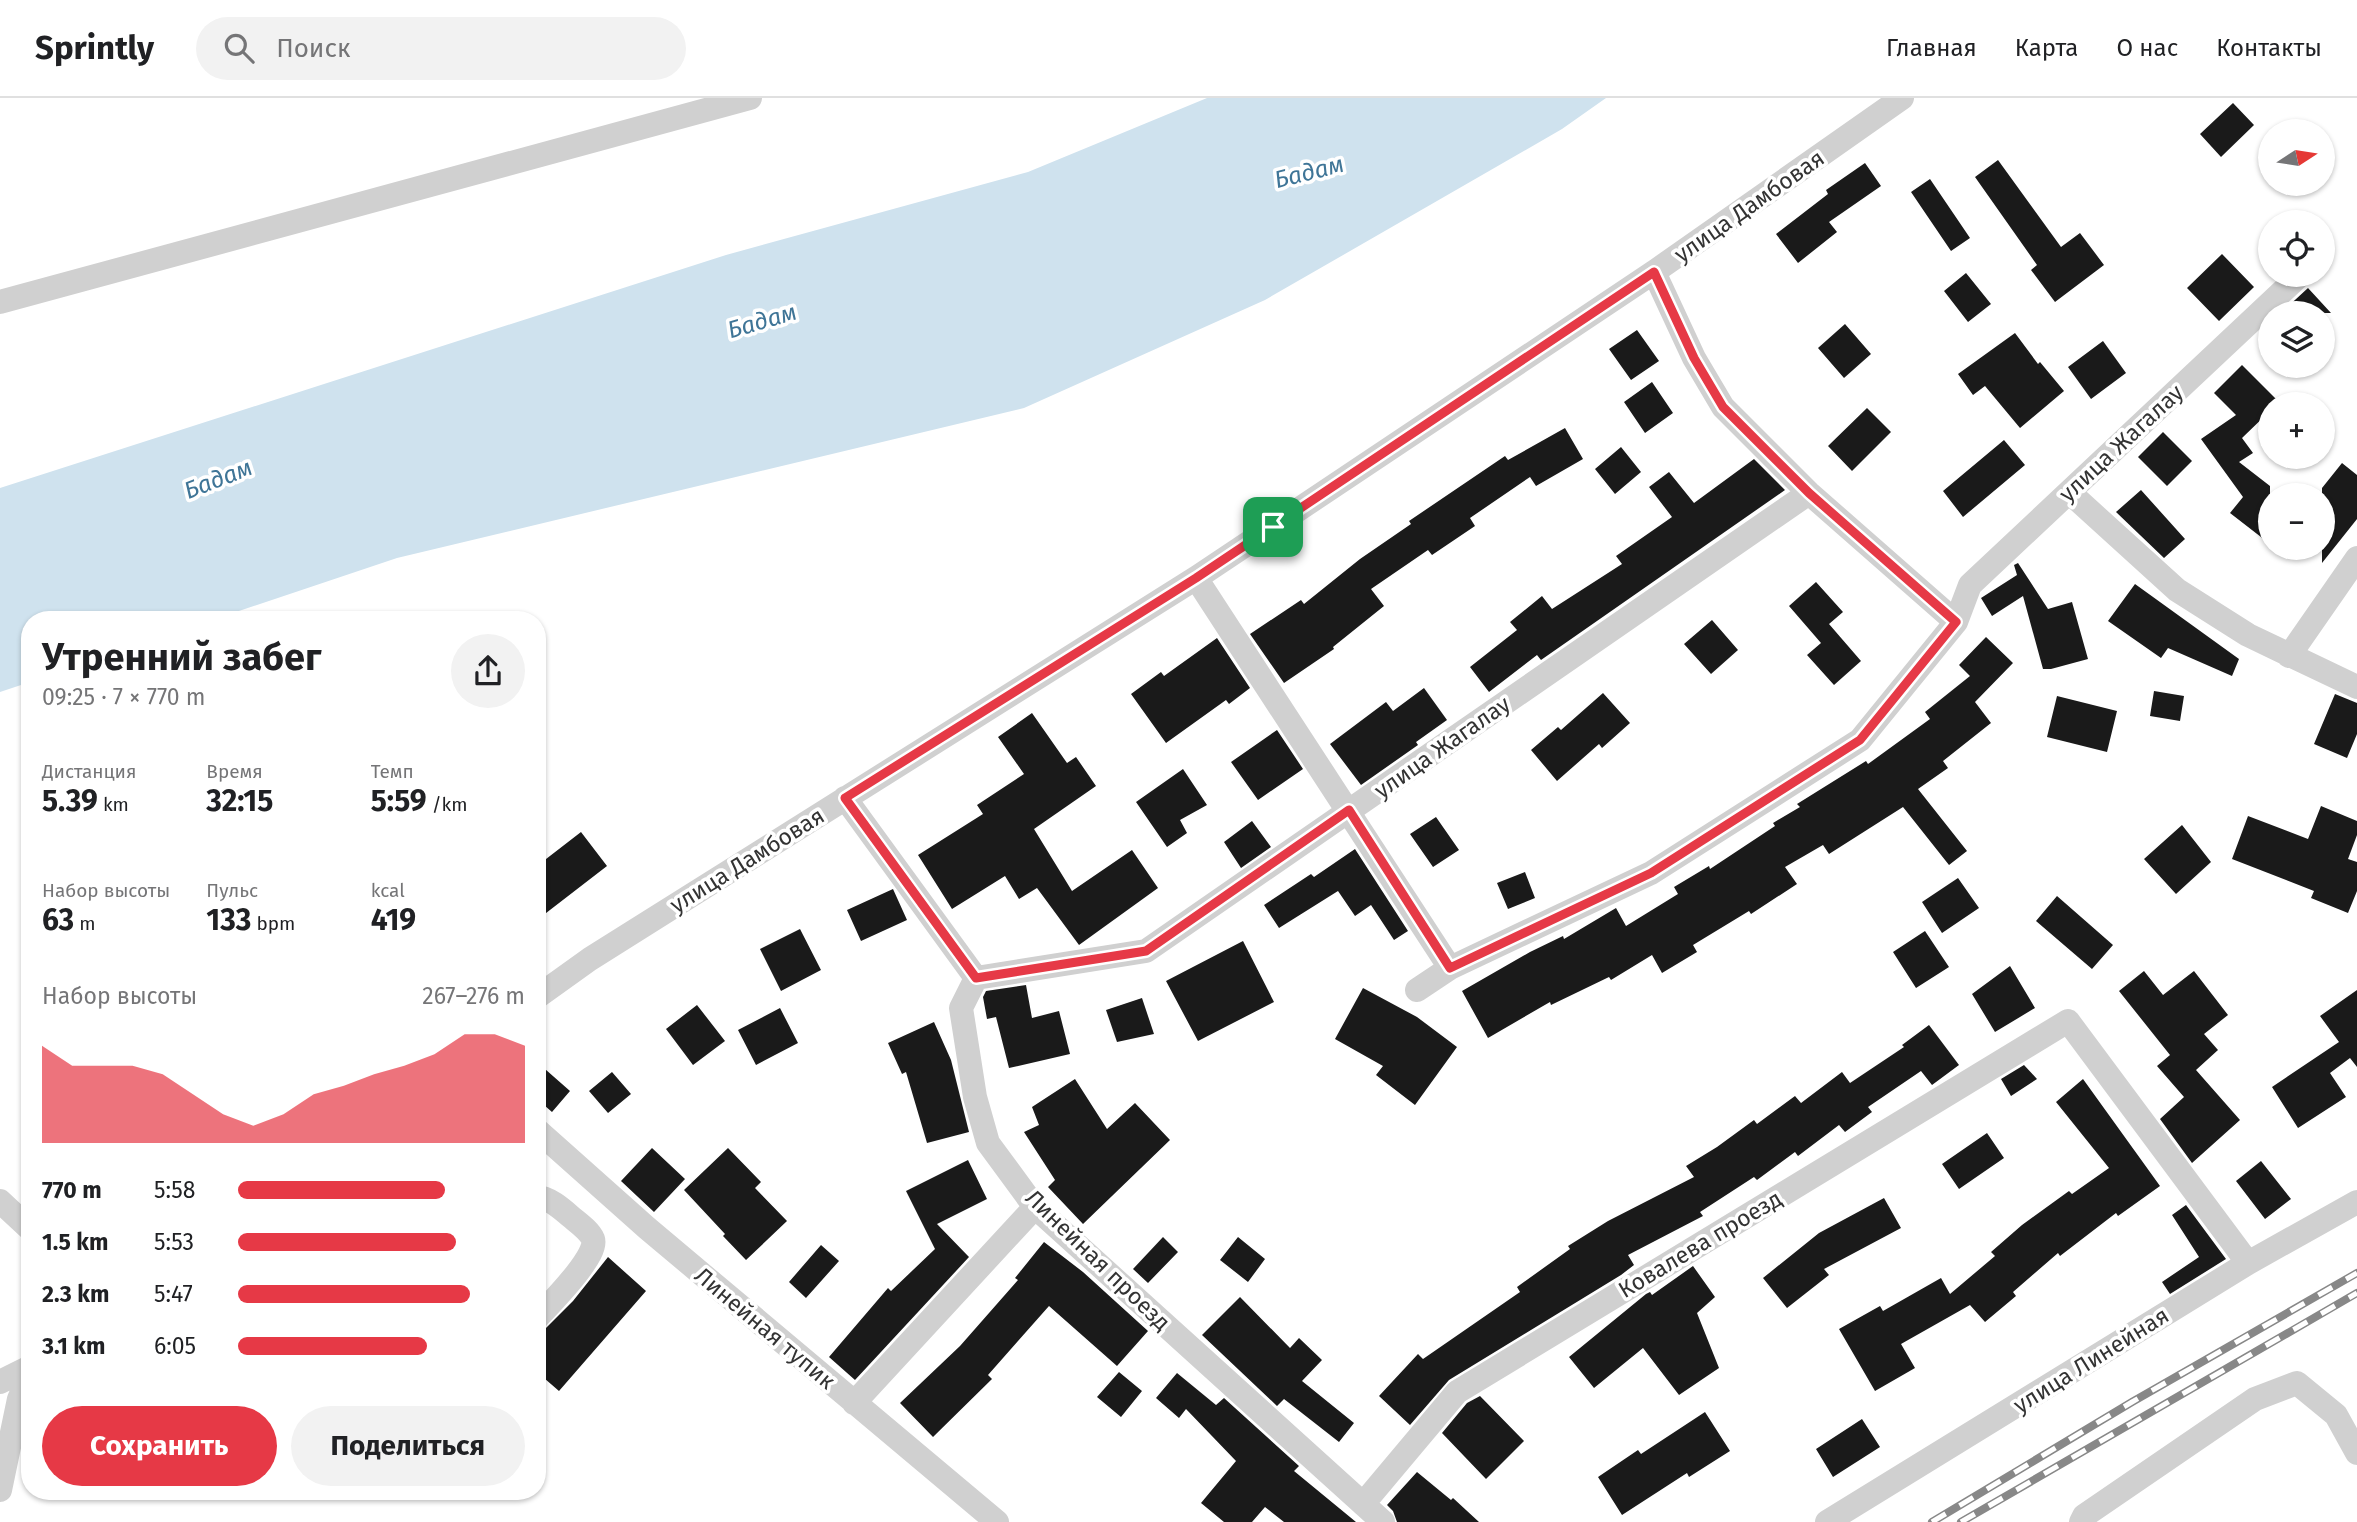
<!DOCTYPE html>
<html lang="ru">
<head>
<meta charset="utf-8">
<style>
  body { margin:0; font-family:"Fira Sans",sans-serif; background:#f2f2f2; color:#202124; height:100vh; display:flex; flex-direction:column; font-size:26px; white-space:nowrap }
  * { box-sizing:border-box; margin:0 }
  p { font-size:23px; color:#757577 }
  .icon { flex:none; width:38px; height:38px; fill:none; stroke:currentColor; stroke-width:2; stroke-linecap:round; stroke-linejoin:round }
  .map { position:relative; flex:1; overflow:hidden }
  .side { position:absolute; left:21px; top:513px; width:525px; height:889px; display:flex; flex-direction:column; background:#fff; border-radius:28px; box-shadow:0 2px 5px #0004 }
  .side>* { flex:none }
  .needle { width:46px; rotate:78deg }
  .tools { position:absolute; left:2258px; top:21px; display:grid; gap:14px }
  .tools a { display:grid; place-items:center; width:77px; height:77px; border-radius:50%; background:#fff; box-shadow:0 2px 5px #0004; font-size:35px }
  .pin { position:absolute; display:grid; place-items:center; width:60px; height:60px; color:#fff; margin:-30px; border-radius:14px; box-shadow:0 4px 10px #0006 }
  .round { display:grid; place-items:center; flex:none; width:74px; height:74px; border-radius:37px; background:#f2f2f2 }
  .head { display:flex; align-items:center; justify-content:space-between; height:119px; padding:0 21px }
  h1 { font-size:38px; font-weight:700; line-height:52px }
  .metrics { display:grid; grid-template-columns:repeat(3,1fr); gap:10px; height:119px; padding:7px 21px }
  .metrics div { display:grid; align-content:center }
  .metrics b { font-size:30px; font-weight:700 }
  .metrics small { font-size:19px; font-weight:400 }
  .metrics p { font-size:19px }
  .chart { height:196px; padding:14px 21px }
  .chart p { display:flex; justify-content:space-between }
  .chart svg { width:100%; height:126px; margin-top:7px; fill:#e63946; opacity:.7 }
  .cta { display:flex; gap:14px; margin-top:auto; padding:14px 21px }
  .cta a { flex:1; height:80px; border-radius:42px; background:#e63946; color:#fff; font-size:28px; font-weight:700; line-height:80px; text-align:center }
  .cta a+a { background:#f2f2f2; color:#202124 }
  ul { padding:0 21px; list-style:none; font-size:23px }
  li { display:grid; grid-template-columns:112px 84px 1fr; align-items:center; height:52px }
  li i { height:18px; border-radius:9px; background:#e63946 }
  header { display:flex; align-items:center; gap:42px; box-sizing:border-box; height:98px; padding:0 35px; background:#fff; border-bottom:2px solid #e0e0e0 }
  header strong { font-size:33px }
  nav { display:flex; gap:38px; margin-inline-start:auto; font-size:24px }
  .search { width:490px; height:63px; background:#f2f2f2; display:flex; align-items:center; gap:18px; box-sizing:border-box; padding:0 24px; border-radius:38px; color:#757577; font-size:26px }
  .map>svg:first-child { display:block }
</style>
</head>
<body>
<header>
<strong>Sprintly</strong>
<div class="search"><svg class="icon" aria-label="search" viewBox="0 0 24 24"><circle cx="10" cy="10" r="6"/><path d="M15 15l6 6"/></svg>Поиск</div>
<nav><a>Главная</a><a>Карта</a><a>О нас</a><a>Контакты</a></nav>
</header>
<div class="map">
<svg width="2357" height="1424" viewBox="0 0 2357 1424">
  <rect width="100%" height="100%" fill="#fff"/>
  <path fill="#cfe2ee" d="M 1207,0 L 1606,0 L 1562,31 L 1265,202 L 1024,310 L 397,460 L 215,521 L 30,522 L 30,584 L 0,594 L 0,390 L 726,157 L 1028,74 Z"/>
  <path fill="#1a1a1a" d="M 2233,5 L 2254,27 L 2221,59 L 2200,36 Z
    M 1998,62 L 2061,149 L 2080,135 L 2104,167 L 2055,204 L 2031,172 L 2037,167 L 1975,79 Z
    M 1865,65 L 1881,88 L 1829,124 L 1837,134 L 1798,165 L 1776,136 L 1828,96 L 1826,92 Z
    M 1930,81 L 1970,140 L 1951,153 L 1911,94 Z
    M 2222,156 L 2254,189 L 2219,223 L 2187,190 Z
    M 1966,175 L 1991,206 L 1968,224 L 1944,193 Z
    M 2308,190 L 2331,215 L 2281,215 Z
    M 1845,226 L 1871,256 L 1844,280 L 1818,250 Z
    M 1637,232 L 1659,263 L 1631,282 L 1609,251 Z
    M 2015,235 L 2038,266 L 2040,264 L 2064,293 L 2020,330 L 1985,288 L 1973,297 L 1958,276 Z
    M 2103,243 L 2126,275 L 2091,301 L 2068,269 Z
    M 2242,267 L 2279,304 L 2276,306 L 2270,306 L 2270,313 L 2242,340 L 2253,355 L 2239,364 L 2270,388 L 2270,446 L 2230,415 L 2243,399 L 2201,341 L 2236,317 L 2214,295 Z
    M 1652,284 L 1673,315 L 1645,335 L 1624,304 Z
    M 1867,310 L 1891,334 L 1852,373 L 1828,348 Z
    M 1565,330 L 1583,361 L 1536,388 L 1530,379 L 1470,420 L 1475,428 L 1432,457 L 1428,452 L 1371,491 L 1384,508 L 1333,549 L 1334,551 L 1284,585 L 1250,536 L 1301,502 L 1304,506 L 1360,461 L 1411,426 L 1409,423 L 1505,358 L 1508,362 Z
    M 2163,334 L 2192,363 L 2167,388 L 2138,359 Z
    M 2004,342 L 2025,367 L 1963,419 L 1943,393 Z
    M 1621,349 L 1641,374 L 1615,396 L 1595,371 Z
    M 1754,361 L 1785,392 L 1541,562 L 1537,557 L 1489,594 L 1470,569 L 1517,532 L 1510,524 L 1542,498 L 1552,511 L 1622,466 L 1616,458 L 1672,419 L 1649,389 L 1669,374 L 1694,405 Z
    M 2342,365 L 2357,377 L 2357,421 L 2322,465 L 2322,390 Z
    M 2141,392 L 2185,441 L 2164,460 L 2116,414 Z
    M 2018,465 L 2048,511 L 2072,504 L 2088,561 L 2051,571 L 2043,571 L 2023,498 L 1992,518 L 1981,500 L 2017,477 L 2014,467 Z
    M 1816,484 L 1843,514 L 1829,526 L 1861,563 L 1834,587 L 1807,557 L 1821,545 L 1789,508 Z
    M 2135,486 L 2239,561 L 2232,578 L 2168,550 L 2161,560 L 2108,523 Z
    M 1712,522 L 1738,552 L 1711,576 L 1684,546 Z
    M 1986,539 L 2013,565 L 1975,604 L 1991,625 L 1943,663 L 1948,670 L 1918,691 L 1967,753 L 1949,767 L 1903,709 L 1829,756 L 1823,747 L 1785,769 L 1797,786 L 1751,816 L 1749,813 L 1693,847 L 1697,854 L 1662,875 L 1652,857 L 1611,882 L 1609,879 L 1551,907 L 1550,904 L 1488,940 L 1462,893 L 1530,854 L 1563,838 L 1564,841 L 1616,810 L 1626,828 L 1678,796 L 1674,789 L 1709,768 L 1710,771 L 1775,728 L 1773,725 L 1800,709 L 1797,706 L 1866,663 L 1868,666 L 1930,621 L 1925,614 L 1970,578 L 1959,567 Z
    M 1217,540 L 1250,590 L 1229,606 L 1226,602 L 1166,645 L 1131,596 L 1161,574 L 1164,578 Z
    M 1424,590 L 1447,622 L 1416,644 L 1418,647 L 1361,687 L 1330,646 L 1386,604 L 1393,613 Z
    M 2154,593 L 2184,598 L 2180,623 L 2150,618 Z
    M 1603,595 L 1630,625 L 1602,650 L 1599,646 L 1557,683 L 1531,652 L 1558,629 L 1561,632 Z
    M 2335,596 L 2357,605 L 2357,636 L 2347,660 L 2314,646 Z
    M 2057,598 L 2117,613 L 2107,654 L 2047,639 Z
    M 1032,615 L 1067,665 L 1076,659 L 1096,688 L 1034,731 L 1072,793 L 1132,752 L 1158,790 L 1079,847 L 1037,790 L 1019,801 L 1005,778 L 952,811 L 918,757 L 983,716 L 977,707 L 1024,676 L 998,639 Z
    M 1277,632 L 1303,671 L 1258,702 L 1231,664 Z
    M 1183,671 L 1207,707 L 1180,722 L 1187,735 L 1167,749 L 1136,704 Z
    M 2321,708 L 2357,723 L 2357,737 L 2348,761 L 2357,764 L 2357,793 L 2348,815 L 2311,800 L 2314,793 L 2232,761 L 2248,718 L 2308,741 Z
    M 1436,719 L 1459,752 L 1433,769 L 1410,736 Z
    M 1252,723 L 1271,749 L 1241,770 L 1224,744 Z
    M 2182,727 L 2211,764 L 2176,796 L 2144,761 Z
    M 581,734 L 607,768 L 537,822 L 537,768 Z
    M 1355,751 L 1408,833 L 1394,842 L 1371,807 L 1355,818 L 1338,793 L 1279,830 L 1264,807 L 1311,776 L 1314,779 Z
    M 1525,774 L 1535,800 L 1508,811 L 1497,785 Z
    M 1958,780 L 1979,810 L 1942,835 L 1922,804 Z
    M 893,791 L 907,822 L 861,843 L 847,812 Z
    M 2057,798 L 2113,847 L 2092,871 L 2036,823 Z
    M 800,831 L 821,872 L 781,893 L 760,851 Z
    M 1925,833 L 1949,869 L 1916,890 L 1893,854 Z
    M 1243,843 L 1274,904 L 1198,943 L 1166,883 Z
    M 2010,868 L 2035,910 L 1995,934 L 1972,896 Z
    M 2144,873 L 2163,897 L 2194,873 L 2228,917 L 2204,936 L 2218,952 L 2196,972 L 2240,1022 L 2192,1065 L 2160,1021 L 2184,999 L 2157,968 L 2170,957 L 2119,893 Z
    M 1026,887 L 1032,920 L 1059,913 L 1070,956 L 1009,970 L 996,919 L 987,921 L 983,899 L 986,893 Z
    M 1363,890 L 1417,919 L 1457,949 L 1415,1007 L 1376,977 L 1383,968 L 1335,941 Z
    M 2357,892 L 2357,969 L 2350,960 L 2330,975 L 2346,999 L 2298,1030 L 2272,989 L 2339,944 L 2320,918 Z
    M 1142,900 L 1154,936 L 1117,944 L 1106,912 Z
    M 697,907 L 725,943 L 693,967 L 666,931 Z
    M 780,910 L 798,945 L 756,967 L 738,932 Z
    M 934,924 L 951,962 L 969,1034 L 927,1045 L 906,974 L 902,976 L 888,945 Z
    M 1929,927 L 1959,967 L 1932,987 L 1921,973 L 1868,1009 L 1872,1014 L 1845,1034 L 1839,1027 L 1798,1058 L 1795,1054 L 1757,1082 L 1754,1079 L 1700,1114 L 1703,1118 L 1628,1157 L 1634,1167 L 1621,1177 L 1449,1282 L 1410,1327 L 1379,1298 L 1418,1256 L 1423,1261 L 1520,1194 L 1517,1189 L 1570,1151 L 1568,1148 L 1608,1123 L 1694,1079 L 1686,1068 L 1717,1049 L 1754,1022 L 1757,1026 L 1795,998 L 1801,1005 L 1842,974 L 1850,985 L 1904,949 L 1902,947 Z
    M 537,964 L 570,993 L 552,1014 L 537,1001 Z
    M 2024,967 L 2037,981 L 2011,998 L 2001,981 Z
    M 612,974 L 631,996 L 608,1015 L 589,993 Z
    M 1075,981 L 1107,1031 L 1135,1005 L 1170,1042 L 1083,1126 L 1048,1089 L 1055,1082 L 1024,1034 L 1039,1027 L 1032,1009 Z
    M 2083,981 L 2160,1088 L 2118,1118 L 2116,1115 L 2060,1158 L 2058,1155 L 2013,1194 L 2016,1198 L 1985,1224 L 1970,1207 L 1901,1246 L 1915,1270 L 1875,1293 L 1839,1231 L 1880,1208 L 1883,1213 L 1941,1180 L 1950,1196 L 1995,1158 L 1991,1154 L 2022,1127 L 2069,1093 L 2072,1096 L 2109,1070 L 2056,1004 Z
    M 1987,1035 L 2004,1060 L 1959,1091 L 1942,1066 Z
    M 652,1050 L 685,1081 L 654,1114 L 621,1083 Z
    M 728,1050 L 761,1084 L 755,1090 L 787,1123 L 746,1162 L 723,1138 L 725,1136 L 684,1092 Z
    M 968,1062 L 987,1101 L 937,1126 L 969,1159 L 855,1282 L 829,1259 L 888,1190 L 891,1193 L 935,1151 L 906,1093 Z
    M 2261,1063 L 2291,1101 L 2265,1121 L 2236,1083 Z
    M 1884,1100 L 1901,1130 L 1824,1171 L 1829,1177 L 1787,1210 L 1763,1180 L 1819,1135 Z
    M 2186,1107 L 2226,1161 L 2170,1196 L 2162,1184 L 2199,1159 L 2172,1117 Z
    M 1163,1139 L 1178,1154 L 1148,1185 L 1133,1171 Z
    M 1238,1139 L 1265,1161 L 1248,1184 L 1220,1162 Z
    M 1044,1144 L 1083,1174 L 1148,1233 L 1117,1268 L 1049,1208 L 988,1277 L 992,1281 L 933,1339 L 900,1305 L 960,1248 L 1018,1182 L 1015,1180 Z
    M 821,1147 L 839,1163 L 806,1200 L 789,1184 Z
    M 608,1159 L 646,1193 L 559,1293 L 537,1274 L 537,1239 L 573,1203 Z
    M 1693,1168 L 1715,1199 L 1697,1215 L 1719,1270 L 1679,1297 L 1643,1250 L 1594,1290 L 1569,1259 L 1646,1196 L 1650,1194 L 1652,1197 Z
    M 1240,1199 L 1290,1250 L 1299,1240 L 1322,1262 L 1302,1283 L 1354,1325 L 1339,1344 L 1284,1301 L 1277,1308 L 1202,1237 Z
    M 1119,1274 L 1142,1293 L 1121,1319 L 1097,1299 Z
    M 1177,1275 L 1216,1307 L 1224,1300 L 1299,1368 L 1294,1373 L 1356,1424 L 1284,1424 L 1265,1409 L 1252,1424 L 1224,1424 L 1201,1405 L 1236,1363 L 1186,1311 L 1179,1320 L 1156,1300 Z
    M 1480,1298 L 1524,1343 L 1486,1381 L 1442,1335 L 1467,1305 Z
    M 1705,1314 L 1730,1353 L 1689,1379 L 1687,1375 L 1622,1417 L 1598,1379 L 1638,1352 L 1641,1356 Z
    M 1862,1321 L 1880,1349 L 1833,1379 L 1816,1351 Z
    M 1417,1374 L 1451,1402 L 1453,1400 L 1479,1424 L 1397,1424 L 1393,1413 L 1387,1407 Z"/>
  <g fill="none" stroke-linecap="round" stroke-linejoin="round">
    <path stroke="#d0d0d0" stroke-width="24" d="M 1654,174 L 1694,260 L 1723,309 L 1809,395 L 1956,524
      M 0,204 L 750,0
      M 2069,394 L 2177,492 L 2248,537 L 2357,589
      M 1196,480 L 1450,870
      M 2289,558 L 2357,460
      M 845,700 L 976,880 L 961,910 L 975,999 L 988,1045 L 1035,1109 L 1383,1424
      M 976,880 L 1146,853 L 1809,395
      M 1417,892 L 1450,870 L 1651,775 L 1860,642 L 1956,524 L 1970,487 L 2300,177
      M 537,899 L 590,861 L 1196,480 L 1654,174 L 1902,0
      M 537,1032 L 647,1130 L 997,1424
      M 537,1099 C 548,1099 562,1111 570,1118 C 577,1124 589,1132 593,1141 C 599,1157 549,1207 537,1220
      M 0,1103 L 30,1131
      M 0,1284 L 30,1269
      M 854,1305 L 1035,1109
      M 0,1392 L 19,1301 L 30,1276
      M 1363,1406 L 1457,1294 L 2068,923 L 2248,1165
      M 1827,1424 L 2248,1165 L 2357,1104
      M 2081,1424 L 2084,1418 L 2255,1301 L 2297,1285 L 2336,1317 L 2357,1355"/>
    <g stroke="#888" stroke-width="8">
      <path id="rail" d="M 1932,1424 L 2132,1304 L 2357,1175
        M 1961,1424 L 2357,1195"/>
    </g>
    <use href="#rail" stroke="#fff" stroke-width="5" stroke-dasharray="16" stroke-linecap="butt"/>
  </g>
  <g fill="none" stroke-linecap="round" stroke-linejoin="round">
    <g stroke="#fff" stroke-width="14">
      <path id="route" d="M 1654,174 L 1694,260 L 1723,309 L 1809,395 L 1956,524 L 1860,642 L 1651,775 L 1450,870 L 1349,712 L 1146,853 L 976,880 L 845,700 L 1196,480 Z"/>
    </g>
    <use href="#route" stroke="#e63946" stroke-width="9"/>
  </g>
  <g text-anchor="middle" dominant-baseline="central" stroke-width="7" stroke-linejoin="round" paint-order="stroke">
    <g font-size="23" fill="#333" stroke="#fff">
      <text transform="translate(1749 108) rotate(-35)">улица Дамбовая</text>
      <text transform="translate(2121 345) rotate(-43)">улица Жагалау</text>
      <text transform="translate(1442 649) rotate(-35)">улица Жагалау</text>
      <text transform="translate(747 762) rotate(-32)">улица Дамбовая</text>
      <text transform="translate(1700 1146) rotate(-31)">Ковалева проезд</text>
      <text transform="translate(1098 1162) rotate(44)">Линейная проезд</text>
      <text transform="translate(765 1230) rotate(40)">Линейная тупик</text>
      <text transform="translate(2091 1262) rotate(-32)">улица Линейная</text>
    </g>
    <g font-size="24" font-style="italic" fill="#3f7597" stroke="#fff">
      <text transform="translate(1309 74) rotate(-14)">Бадам</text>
      <text transform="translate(762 223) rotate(-16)">Бадам</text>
      <text transform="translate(218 381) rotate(-21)">Бадам</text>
    </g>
  </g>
</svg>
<div class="tools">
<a><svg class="needle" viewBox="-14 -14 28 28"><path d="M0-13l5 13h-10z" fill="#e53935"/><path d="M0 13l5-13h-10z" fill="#757577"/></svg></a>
<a><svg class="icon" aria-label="locate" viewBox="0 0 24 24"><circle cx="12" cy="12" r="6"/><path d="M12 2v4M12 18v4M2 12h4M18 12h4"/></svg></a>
<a><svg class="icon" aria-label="layers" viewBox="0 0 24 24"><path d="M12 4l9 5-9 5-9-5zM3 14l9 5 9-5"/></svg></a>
<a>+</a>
<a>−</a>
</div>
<div class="pin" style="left:1273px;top:429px;background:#1e9e55"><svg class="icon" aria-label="arrive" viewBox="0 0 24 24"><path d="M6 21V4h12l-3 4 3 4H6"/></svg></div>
<section class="side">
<div class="head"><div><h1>Утренний забег</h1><p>09:25 · 7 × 770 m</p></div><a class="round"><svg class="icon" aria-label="share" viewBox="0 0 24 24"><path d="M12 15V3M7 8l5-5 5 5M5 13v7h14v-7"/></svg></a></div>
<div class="metrics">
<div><p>Дистанция</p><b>5.39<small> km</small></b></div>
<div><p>Время</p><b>32:15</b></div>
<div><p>Темп</p><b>5:59<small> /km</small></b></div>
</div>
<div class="metrics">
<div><p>Набор высоты</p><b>63<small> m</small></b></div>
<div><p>Пульс</p><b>133<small> bpm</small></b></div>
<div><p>kcal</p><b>419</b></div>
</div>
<div class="chart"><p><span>Набор высоты</span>267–276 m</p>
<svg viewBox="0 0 160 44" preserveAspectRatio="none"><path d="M0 44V10L10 17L20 17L30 17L40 20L50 27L60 34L70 38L80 34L90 27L100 24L110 20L120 17L130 13L140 6L150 6L160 10V44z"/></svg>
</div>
<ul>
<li><b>770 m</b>5:58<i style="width:72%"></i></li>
<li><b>1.5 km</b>5:53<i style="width:76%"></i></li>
<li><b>2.3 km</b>5:47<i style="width:81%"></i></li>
<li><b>3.1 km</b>6:05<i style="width:66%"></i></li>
</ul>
<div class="cta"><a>Сохранить</a><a>Поделиться</a></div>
</section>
</div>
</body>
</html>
